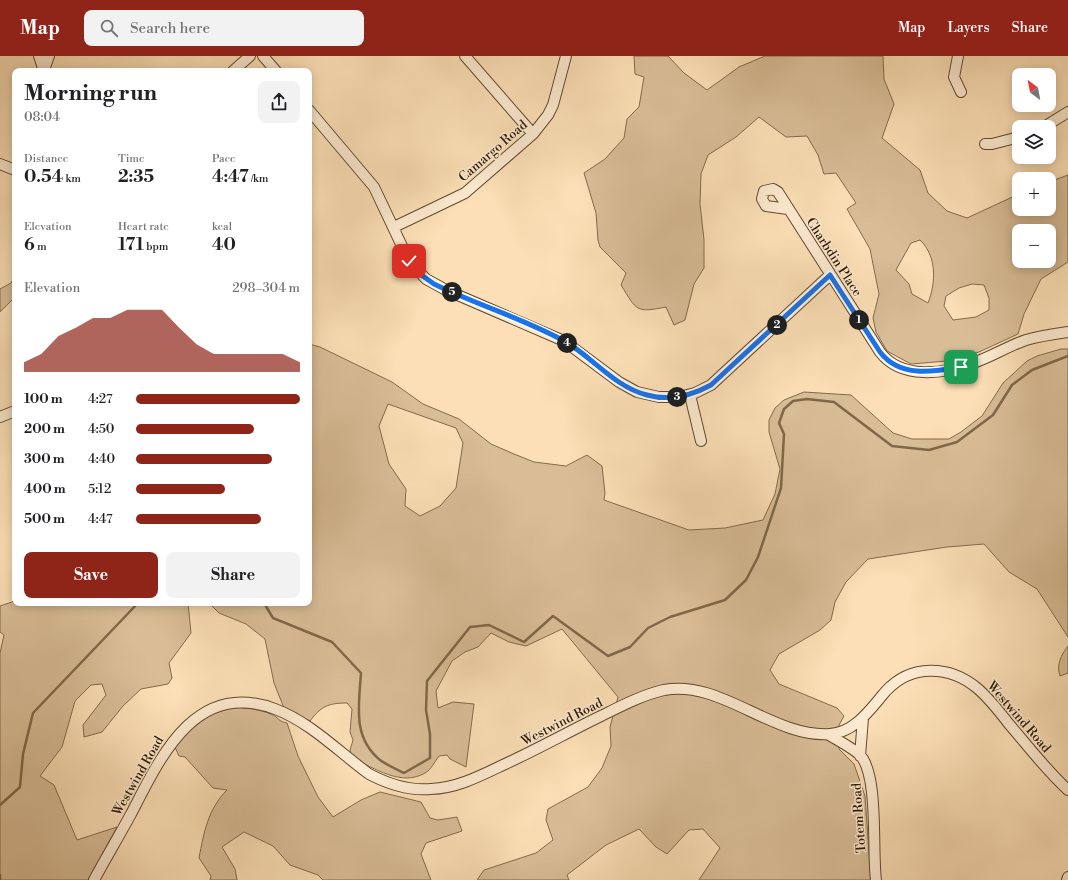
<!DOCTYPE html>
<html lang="en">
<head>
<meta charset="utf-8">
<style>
  body { margin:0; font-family:"Libre Bodoni",serif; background:#f2f2f2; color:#202124; height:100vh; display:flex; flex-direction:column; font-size:15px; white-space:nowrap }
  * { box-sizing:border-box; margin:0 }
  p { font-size:13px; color:#757577 }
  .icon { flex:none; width:22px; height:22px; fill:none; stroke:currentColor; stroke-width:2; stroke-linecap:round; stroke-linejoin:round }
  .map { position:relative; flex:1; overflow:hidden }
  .drawer { position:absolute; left:12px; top:12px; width:300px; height:538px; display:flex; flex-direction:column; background:#fff; border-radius:8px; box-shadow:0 2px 10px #0003 }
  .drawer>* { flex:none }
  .needle { width:26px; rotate:328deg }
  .controls { position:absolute; left:1012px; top:12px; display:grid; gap:8px }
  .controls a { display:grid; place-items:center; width:44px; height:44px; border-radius:8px; background:#fff; box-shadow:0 2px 10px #0003; font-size:20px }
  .pin { position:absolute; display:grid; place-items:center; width:34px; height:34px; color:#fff; margin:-17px; border-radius:8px; box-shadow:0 2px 6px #0006 }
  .km { position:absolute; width:20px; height:20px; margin:-10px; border-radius:50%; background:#222; color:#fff; font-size:11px; line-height:20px; text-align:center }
  .round { display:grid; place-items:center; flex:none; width:42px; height:42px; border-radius:8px; background:#f2f2f2 }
  .head { display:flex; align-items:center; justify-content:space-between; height:68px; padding:0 12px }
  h1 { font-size:22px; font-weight:800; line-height:30px }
  .figures { display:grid; grid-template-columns:repeat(3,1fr); gap:6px; height:68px; padding:4px 12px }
  .figures div { display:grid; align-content:center }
  .figures b { font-size:17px; font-weight:800 }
  .figures small { font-size:11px; font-weight:400 }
  .figures p { font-size:11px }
  .chart { height:112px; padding:8px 12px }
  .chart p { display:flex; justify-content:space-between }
  .chart svg { width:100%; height:72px; margin-top:4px; fill:#8f2418; opacity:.7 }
  .cta { display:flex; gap:8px; margin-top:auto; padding:8px 12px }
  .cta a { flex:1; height:46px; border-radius:8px; background:#8f2418; color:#fff; font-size:16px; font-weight:800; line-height:46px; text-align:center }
  .cta a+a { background:#f2f2f2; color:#202124 }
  ul { padding:0 12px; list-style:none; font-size:13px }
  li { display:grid; grid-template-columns:64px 48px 1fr; align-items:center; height:30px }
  li i { height:10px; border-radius:5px; background:#8f2418 }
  header { display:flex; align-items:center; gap:24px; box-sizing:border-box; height:56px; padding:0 20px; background:#8f2418; color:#fff }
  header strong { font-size:19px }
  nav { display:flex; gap:22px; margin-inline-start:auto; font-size:14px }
  .search { width:280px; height:36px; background:#f2f2f2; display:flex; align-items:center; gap:10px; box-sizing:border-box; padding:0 14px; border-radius:8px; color:#757577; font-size:15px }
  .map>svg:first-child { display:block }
</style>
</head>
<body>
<header>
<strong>Map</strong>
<div class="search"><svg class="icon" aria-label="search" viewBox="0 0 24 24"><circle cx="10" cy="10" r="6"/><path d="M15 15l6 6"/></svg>Search here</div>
<nav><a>Map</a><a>Layers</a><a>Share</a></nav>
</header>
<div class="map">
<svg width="1068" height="824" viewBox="0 0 1068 824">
  <rect width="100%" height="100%" fill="#fcdfb6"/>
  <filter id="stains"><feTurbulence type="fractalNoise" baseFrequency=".005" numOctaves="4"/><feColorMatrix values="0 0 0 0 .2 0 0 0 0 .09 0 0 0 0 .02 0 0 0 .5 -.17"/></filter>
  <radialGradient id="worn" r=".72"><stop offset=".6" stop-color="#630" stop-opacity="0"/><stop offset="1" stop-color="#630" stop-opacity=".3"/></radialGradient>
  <path fill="#d9bd97" stroke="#836b4c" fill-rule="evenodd" d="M 634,0 L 668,0 L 684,17 L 707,34 L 739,11 L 765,0 L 883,0 L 884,23 L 894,48 L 882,82 L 920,114 L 928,137 L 947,155 L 967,162 L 1019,138 L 1019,153 L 1049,153 L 1049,126 L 1068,119 L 1068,206 L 1041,223 L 1024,258 L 1018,278 L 979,296 L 947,305 L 911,308 L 887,295 L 876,276 L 873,262 L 879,238 L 870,193 L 847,153 L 856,147 L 836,117 L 824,118 L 818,99 L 807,80 L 786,81 L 759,61 L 736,81 L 708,99 L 701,118 L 700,148 L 704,184 L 704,212 L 694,228 L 685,264 L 674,269 L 666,251 C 636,257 637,255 621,229 L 626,217 L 600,191 L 598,184 L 596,157 L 584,117 L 605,103 L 624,82 L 627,63 L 639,51 L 644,21 L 635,18 ZM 1019,175 L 1049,175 L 1049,205 L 1019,205 ZM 920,184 C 937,200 936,227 928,247 L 912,238 L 909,228 L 896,214 L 911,187 ZM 972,228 L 984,229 L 989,242 L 989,254 L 976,261 L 953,264 L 944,250 L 946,240 L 959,232 Z
    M 15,220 L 15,241 L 0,256 L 0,233 L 11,227 Z
    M 309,288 L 320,291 L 392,326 L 423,348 L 459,363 L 491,388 L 514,398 L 534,406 L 566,410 L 587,399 L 602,410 L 605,437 L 604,444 L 689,474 L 725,472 L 763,464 L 775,438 L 780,413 L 769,376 L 769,364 L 775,352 L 784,344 L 804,336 L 851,339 L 893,377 L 912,383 L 949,383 L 961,376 L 982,360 L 1003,327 L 1027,305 L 1037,300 L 1061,293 L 1068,293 L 1068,581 L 1037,533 L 1009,516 L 984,488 L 947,491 L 868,503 L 846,526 L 835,546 L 831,564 L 820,574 L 779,598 L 770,614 L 779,628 L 837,652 L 844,660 L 839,669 L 839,693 L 854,708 L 865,740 L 871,824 L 699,824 L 720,792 L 703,773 L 689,774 L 667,798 L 656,791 L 639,773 L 606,789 L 567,819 L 569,824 L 477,824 L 484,814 L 536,797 L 553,784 L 546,764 L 548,753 L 588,731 L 602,712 L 611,690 L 610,671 L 618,641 L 562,573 L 526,590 L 509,586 L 491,577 L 478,591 L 465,596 L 452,605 L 436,635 L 438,652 L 453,646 L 474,648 L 466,711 L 450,703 L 447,699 L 439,700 C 435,705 431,714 425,717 C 402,731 374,712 352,702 L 350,694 L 353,684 L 350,676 L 352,653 L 347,647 C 329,647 321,650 310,665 L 284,652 L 274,627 L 265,583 L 246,568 L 219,557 L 209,547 L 309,547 ZM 388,348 L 456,372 L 463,387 L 456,432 L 440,450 L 420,460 L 405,450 L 406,433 L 389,408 L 379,370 Z
    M 15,545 L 15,547 L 188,547 L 191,577 L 169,607 L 172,622 L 168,628 L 141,633 L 123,650 L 102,676 L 84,681 L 83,669 L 106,639 L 102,628 L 91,629 L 75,645 L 62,691 L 40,720 L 54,729 L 77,784 L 117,771 L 88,824 L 0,824 L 0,597 L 4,579 L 0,576 L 0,550 Z
    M 1068,590 L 1068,617 L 1060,620 C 1056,609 1061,599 1068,590 Z
    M 234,651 C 247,652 258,653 271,658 C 278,661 279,666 287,667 L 298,700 L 318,741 L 333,761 L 361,744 L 380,736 L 421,746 L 430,762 L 438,764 L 457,761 L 462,775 L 426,787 L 421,798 L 431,824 L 323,824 L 318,819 L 290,809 L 273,790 L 244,776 L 222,791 L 235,813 L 237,824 L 210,824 L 211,820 L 199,802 C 204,776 208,753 227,734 L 213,732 L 185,701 L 179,700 L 175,691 L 177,684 L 211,658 Z"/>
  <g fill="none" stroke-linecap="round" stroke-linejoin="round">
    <path stroke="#7f6849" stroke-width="2.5" d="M 264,547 L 273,562 L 332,586 L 361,617 C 359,649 352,681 380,704 C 387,709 396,713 404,717 L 430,702 L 430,678 L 426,654 L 427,625 L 470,571 L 489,569 L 524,586 L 553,560 L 608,600 L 630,591 L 648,572 L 670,561 L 725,544 L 746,524 L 758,501 L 781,432 L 784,378 L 779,367 L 784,353 L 793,345 L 807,343 L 834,346 L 892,390 L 929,394 L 957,386 L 993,359 L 1012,329 L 1032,314 L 1068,300
      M 0,749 L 20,731 L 23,698 L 33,657 L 138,547
      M 0,819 L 0,824"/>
    <g stroke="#614a2f" stroke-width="12">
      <path id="minor" d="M 39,0 L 44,15
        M 263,0 L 276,15
        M 465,0 L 533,78
        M 958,0 L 954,21 L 961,36
        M 44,14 L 49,0
        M 233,15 L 250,0
        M 309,54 L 374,131 L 409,205 L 426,223 L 446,234 L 564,285 L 619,326 L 637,336 L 659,341 L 679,341 L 695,337 L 711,329 L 830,219
        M 1044,71 L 1068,56
        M 985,88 L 992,88 L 1019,81
        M 0,108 L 15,114
        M 788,153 L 766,150 L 762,143 L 764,135 L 773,133 L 778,136 L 880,296 C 901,324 944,318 973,307 C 991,301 1008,290 1026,284 C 1040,280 1054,278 1068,276
        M 394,171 L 465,137 L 533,78 L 548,59 L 553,49 L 566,0
        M 690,339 L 701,385
        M 0,361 L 15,355
        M 829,679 C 839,685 851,691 860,699 C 879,719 872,795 876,824
        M 860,700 L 863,662
        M 94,824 C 106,802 119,780 131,758 C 160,702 195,623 275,653 C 310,666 339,696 369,718 C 388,728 409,735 431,733 C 457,732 480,720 503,709 C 536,694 568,676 601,660 C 621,650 642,639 664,634 C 720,623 773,682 830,678 C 855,677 871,652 886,635 C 911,608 949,609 977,632 C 989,642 999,655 1009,668 C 1028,690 1046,714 1068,734
        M 1067,824 L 1068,821"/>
    </g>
    <use href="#minor" stroke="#fdead0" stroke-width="10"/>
  </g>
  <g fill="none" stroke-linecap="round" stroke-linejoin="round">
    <g stroke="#fff" stroke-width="8">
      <path id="route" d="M 409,205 L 420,218 L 434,228 C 477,249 525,263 566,286 C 593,302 615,331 647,339 C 669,345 691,340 711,329 L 830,219 L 880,296 C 900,322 933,316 961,311"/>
    </g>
    <use href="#route" stroke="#1a73e8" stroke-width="5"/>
  </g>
  <g text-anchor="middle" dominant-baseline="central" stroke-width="3" stroke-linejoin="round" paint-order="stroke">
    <g font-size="13" fill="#2d1902" stroke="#fdead0">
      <text transform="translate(493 95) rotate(-41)">Camargo Road</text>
      <text transform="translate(834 201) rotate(57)">Charbdin Place</text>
      <text transform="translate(1019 661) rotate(49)">Westwind Road</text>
      <text transform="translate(562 666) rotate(-27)">Westwind Road</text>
      <text transform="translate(138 720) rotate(-60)">Westwind Road</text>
      <text transform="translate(859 762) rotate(-94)">Totem Road</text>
    </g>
  </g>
  <rect width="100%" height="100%" filter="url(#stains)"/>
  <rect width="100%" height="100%" fill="url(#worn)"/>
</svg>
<div class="controls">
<a><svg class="needle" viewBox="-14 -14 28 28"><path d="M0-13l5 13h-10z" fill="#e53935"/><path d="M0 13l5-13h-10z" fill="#757577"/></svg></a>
<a><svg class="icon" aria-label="layers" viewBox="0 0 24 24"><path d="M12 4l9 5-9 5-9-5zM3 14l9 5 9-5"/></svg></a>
<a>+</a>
<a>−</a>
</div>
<div class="pin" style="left:961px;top:311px;background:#1e9e55"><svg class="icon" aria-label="arrive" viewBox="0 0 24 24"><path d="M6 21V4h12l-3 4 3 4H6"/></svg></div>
<div class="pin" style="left:409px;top:205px;background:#d93025"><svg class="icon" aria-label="check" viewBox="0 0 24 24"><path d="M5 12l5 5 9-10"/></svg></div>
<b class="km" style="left:859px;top:264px">1</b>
<b class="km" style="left:777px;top:269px">2</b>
<b class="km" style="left:677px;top:341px">3</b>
<b class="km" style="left:567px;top:287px">4</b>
<b class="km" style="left:452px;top:236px">5</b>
<section class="drawer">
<div class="head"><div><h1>Morning run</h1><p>08:04</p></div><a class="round"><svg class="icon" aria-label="share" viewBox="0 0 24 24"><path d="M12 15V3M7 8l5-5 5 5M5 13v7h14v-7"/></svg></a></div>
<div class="figures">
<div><p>Distance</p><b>0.54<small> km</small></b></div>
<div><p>Time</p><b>2:35</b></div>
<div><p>Pace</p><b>4:47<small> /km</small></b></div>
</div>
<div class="figures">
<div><p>Elevation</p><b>6<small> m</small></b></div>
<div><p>Heart rate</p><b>171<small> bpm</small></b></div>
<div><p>kcal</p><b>40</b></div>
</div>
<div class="chart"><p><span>Elevation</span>298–304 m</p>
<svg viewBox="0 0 160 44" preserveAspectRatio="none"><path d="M0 44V38L10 33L20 22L30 17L40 11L50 11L60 6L70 6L80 6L90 17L100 27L110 33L120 33L130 33L140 33L150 33L160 38V44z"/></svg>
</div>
<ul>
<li><b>100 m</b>4:27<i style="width:100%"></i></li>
<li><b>200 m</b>4:50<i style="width:72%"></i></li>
<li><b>300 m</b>4:40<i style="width:83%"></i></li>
<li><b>400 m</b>5:12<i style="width:54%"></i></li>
<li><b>500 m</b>4:47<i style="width:76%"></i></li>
</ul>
<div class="cta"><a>Save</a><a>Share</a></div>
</section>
</div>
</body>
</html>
